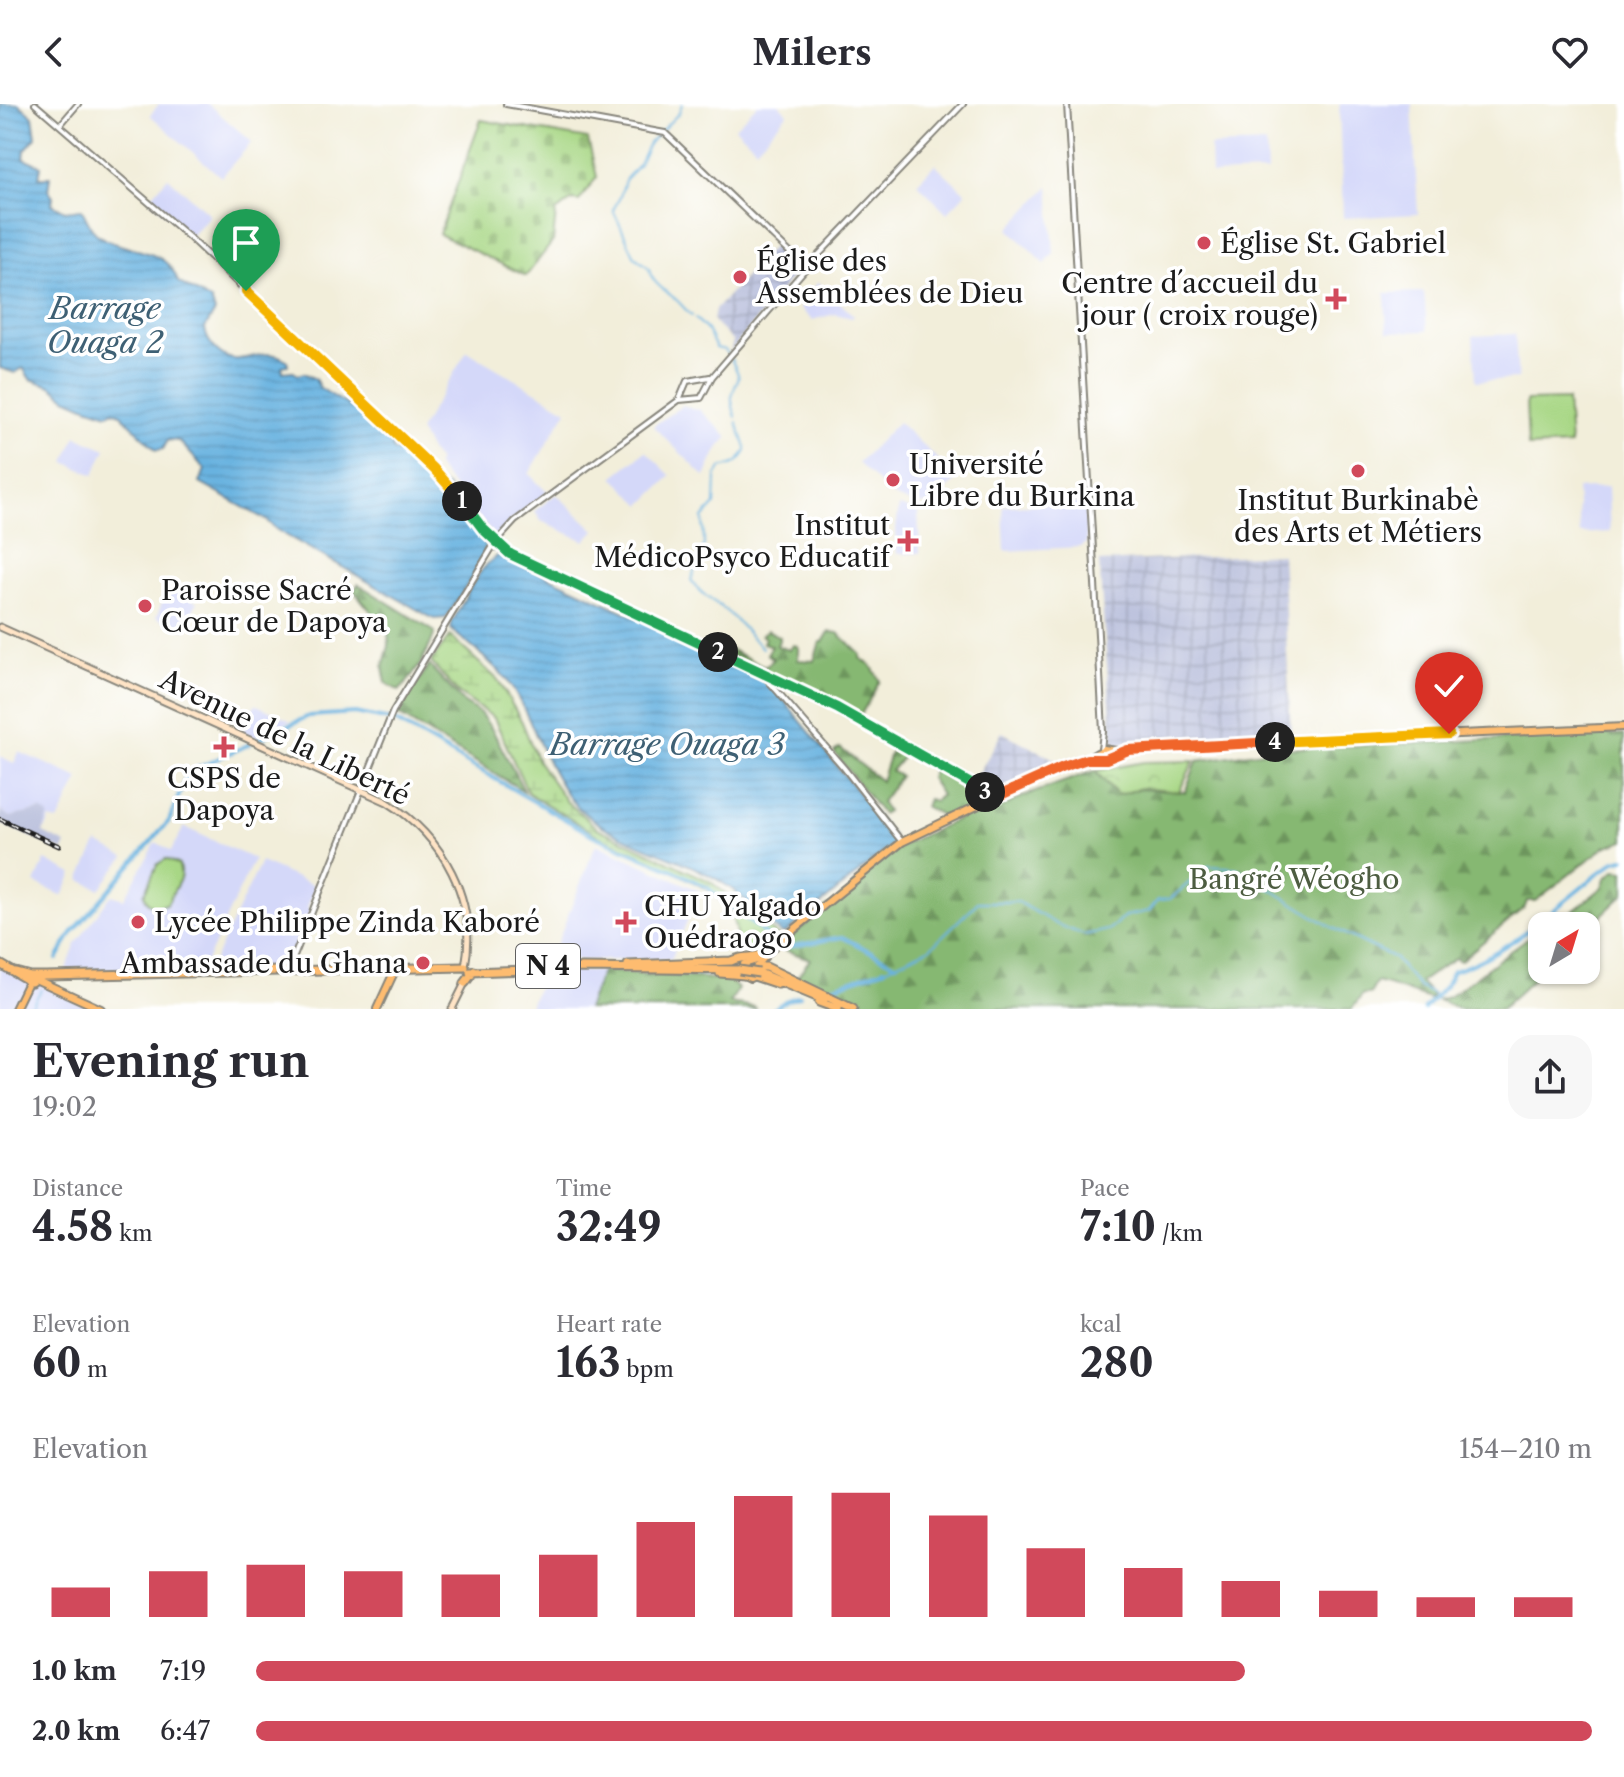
<!DOCTYPE html>
<html lang="en">
<head>
<meta charset="utf-8">
<style>
  body { margin:0; font-family:"Libre Caslon Text",serif; background:#f7f7f7; color:#2b2b33; height:100vh; display:flex; flex-direction:column; font-size:30px; white-space:nowrap }
  * { box-sizing:border-box; margin:0 }
  p { font-size:26px; color:#7c7c81 }
  .icon { flex:none; width:44px; height:44px; fill:none; stroke:currentColor; stroke-width:2; stroke-linecap:round; stroke-linejoin:round }
  .map { position:relative; height:905px; overflow:hidden }
  .side { display:flex; flex-direction:column; background:#fff; flex:1 }
  .side>* { flex:none }
  .needle { width:52px; rotate:38deg }
  .fabs { position:absolute; left:1528px; top:808px; display:grid; gap:16px }
  .fabs a { display:grid; place-items:center; width:72px; height:72px; border-radius:16px; background:#fff; box-shadow:0 2px 6px #0004; font-size:40px }
  .pin { position:absolute; display:grid; place-items:center; width:68px; height:68px; color:#fff; margin:-82px -34px; border-radius:50% 50% 50% 0; rotate:-45deg; box-shadow:0 0 8px #0007 }
  .pin .icon { rotate:45deg }
  .km { position:absolute; width:40px; height:40px; margin:-20px; border-radius:50%; background:#222; color:#fff; font-size:22px; line-height:40px; text-align:center }
  .round { display:grid; place-items:center; flex:none; width:84px; height:84px; border-radius:24px; background:#f7f7f7 }
  .head { display:flex; align-items:center; justify-content:space-between; height:136px; padding:0 32px }
  h1 { font-size:44px; font-weight:800; line-height:60px }
  .figures { display:grid; grid-template-columns:repeat(3,1fr); gap:12px; height:136px; padding:8px 32px }
  .figures div { display:grid; align-content:center }
  .figures b { font-size:40px; font-weight:800 }
  .figures small { font-size:22px; font-weight:400 }
  .figures p { font-size:22px }
  .chart { height:224px; padding:16px 32px }
  .chart p { display:flex; justify-content:space-between }
  .chart svg { width:100%; height:144px; margin-top:8px; stroke:#d1495b; stroke-width:6 }
  ul { padding:0 32px; list-style:none; font-size:26px }
  li { display:grid; grid-template-columns:128px 96px 1fr; align-items:center; height:60px }
  li i { height:20px; border-radius:10px; background:#d1495b }
  header { display:flex; justify-content:space-between; align-items:center; height:104px; padding:0 32px; background:#fff; font-size:36px; font-weight:800 }
  .map>svg:first-child { display:block }
</style>
</head>
<body>
<header><svg class="icon" aria-label="back" viewBox="0 0 24 24"><path d="M15 5l-7 7 7 7"/></svg>Milers<svg class="icon" aria-label="heart" viewBox="0 0 24 24"><path d="M12 20l-8-8c-3-5 5-10 8-4 3-6 11-1 8 4z"/></svg></header>
<div class="map">
<svg width="1624" height="905" viewBox="0 0 1624 905">
  <defs>
    <pattern id="industrial-grid" width="8" height="8" patternUnits="userSpaceOnUse" patternTransform="scale(2)"><rect width="8" height="8" fill="#bdc3de"/><path d="M0 4h8M4 0v8" fill="none" stroke="#a2a7be"/></pattern>
    <pattern id="forest-firs" width="22" height="20" patternUnits="userSpaceOnUse" patternTransform="scale(2)"><rect width="22" height="20" fill="#86b872"/><path d="M5 1l3.5 6h-7zM16 11l3.5 6h-7z" fill="#6d955d"/></pattern>
    <pattern id="wetland-marsh" width="20" height="14" patternUnits="userSpaceOnUse" patternTransform="scale(2)"><rect width="20" height="14" fill="#a8d785"/><path d="M1 5h8M5 5V1M11 12h8M15 12V8" fill="none" stroke="#90b872"/></pattern>
    <pattern id="cemetery-stones" width="16" height="16" patternUnits="userSpaceOnUse" patternTransform="scale(2)"><rect width="16" height="16" fill="#a8d785"/><path d="M2 7V4a2 2 0 0 1 4 0v3zM10 15v-3a2 2 0 0 1 4 0v3z" fill="#90b872"/></pattern>
    <pattern id="park-crowns" width="20" height="18" patternUnits="userSpaceOnUse" patternTransform="scale(2)"><rect width="20" height="18" fill="#a8d785"/><path d="M2 6a3 3 0 1 1 6 0M12 15a3 3 0 1 1 6 0" fill="none" stroke="#90b872"/></pattern>
    <pattern id="water-rules" width="6" height="5" patternUnits="userSpaceOnUse" patternTransform="scale(2)"><rect width="6" height="5" fill="#68b2e0"/><path d="M0 2.5h6" fill="none" stroke="#5a98c0"/></pattern>
  </defs>
  <rect width="100%" height="100%" fill="#fff"/>
  <filter id="ink" filterUnits="userSpaceOnUse"><feTurbulence type="fractalNoise" baseFrequency=".0125" numOctaves="2"/><feDisplacementMap in="SourceGraphic" scale="16" xChannelSelector="R" yChannelSelector="G"/><feConvolveMatrix kernelMatrix="1 2 1 2 8 2 1 2 1" color-interpolation-filters="sRGB"/></filter>
  <filter id="wash" filterUnits="userSpaceOnUse"><feTurbulence type="fractalNoise" baseFrequency=".006" numOctaves="4" result="noise"/><feDisplacementMap in="SourceGraphic" scale="32" xChannelSelector="R" yChannelSelector="G"/><feGaussianBlur stdDeviation="1.8" result="paint"/><feColorMatrix in="noise" values="0 0 0 0 0 0 0 0 0 0 0 0 0 0 0 0 0 1.4 0 .05"/><feComposite in="paint" operator="in"/></filter>
  <g filter="url(#wash)">
    <rect width="100%" height="100%" fill="#f2eeda"/>
    <path fill="#d4d8f9" d="M 159,0 L 208,0 L 252,38 L 221,73 L 150,11 Z
      M 758,0 L 779,0 L 788,9 L 756,44 L 735,23 Z
      M 1339,0 L 1412,0 L 1418,110 L 1343,114 Z
      M 1266,40 L 1267,68 L 1211,70 L 1210,42 Z
      M 935,60 L 966,89 L 947,109 L 917,79 Z
      M 168,73 L 210,111 L 191,132 L 149,95 Z
      M 1049,82 L 1054,149 L 1045,160 L 1009,125 Z
      M 818,178 L 854,212 L 852,214 L 835,210 L 812,216 L 799,204 Z
      M 1424,188 L 1427,227 L 1387,228 L 1385,189 Z
      M 1515,230 L 1518,275 L 1476,277 L 1473,232 Z
      M 467,247 L 567,306 L 529,370 L 548,389 L 507,420 L 499,432 L 494,432 L 436,362 L 439,357 L 431,348 L 419,327 Z
      M 683,301 L 692,305 L 700,306 L 728,333 L 717,346 L 705,373 L 653,322 Z
      M 898,318 L 958,374 L 935,399 L 916,401 L 893,392 L 858,359 Z
      M 76,332 L 106,345 L 94,371 L 65,358 Z
      M 646,347 L 671,372 L 642,401 L 613,373 Z
      M 1608,383 L 1610,428 L 1580,430 L 1577,385 Z
      M 556,390 L 595,426 L 585,437 L 541,417 L 535,407 Z
      M 1085,399 L 1087,438 L 1080,443 L 1005,447 L 1003,402 Z
      M 899,402 L 918,408 L 920,449 L 897,450 L 896,425 Z
      M 168,486 L 197,498 L 185,526 L 156,513 Z
      M 255,600 L 291,617 L 253,634 L 242,629 Z
      M 19,648 L 79,674 L 58,718 L 50,715 L 45,726 L 41,706 L 10,713 L 0,706 L 0,652 L 14,659 Z
      M 184,723 L 254,755 L 202,866 L 69,870 L 66,865 L 76,840 L 107,796 L 112,791 L 124,795 L 156,738 L 171,747 Z
      M 97,739 L 125,753 L 100,785 L 80,776 Z
      M 596,740 L 700,787 L 671,855 L 550,857 Z
      M 45,756 L 73,770 L 63,792 L 35,779 Z
      M 261,758 L 315,782 L 307,804 L 311,806 L 287,864 L 209,866 Z
      M 0,860 L 39,879 L 95,905 L 0,905 Z
      M 602,867 L 587,905 L 528,905 L 545,868 Z"/>
    <path fill="url(#industrial-grid)" d="M 776,139 L 800,163 L 730,248 L 733,238 L 713,217 L 715,206 Z
      M 1282,450 L 1291,629 L 1113,640 L 1099,458 Z
      M 1002,628 L 1058,657 L 999,687 L 978,681 L 975,676 Z"/>
    <path fill="#bdc3de" d="M 0,706 L 10,713 L 41,706 L 49,711 L 43,729 L 66,740 L 63,747 L 0,719 Z"/>
    <path fill="url(#forest-firs)" stroke="#516a47" stroke-width="2" d="M 358,480 L 435,528 C 428,549 415,571 399,587 L 386,579 L 383,563 L 389,542 L 388,528 L 354,487 Z
      M 767,526 L 780,533 L 777,542 L 790,546 L 793,541 L 798,542 L 798,556 L 814,557 L 820,538 L 823,538 L 829,528 L 838,529 L 861,551 L 860,554 L 871,561 L 880,577 L 859,614 L 721,548 L 723,542 L 765,563 L 774,555 L 767,550 L 772,542 L 763,539 L 765,534 L 761,531 Z
      M 429,561 L 463,598 L 480,609 L 493,627 L 524,687 L 397,610 Z
      M 868,621 L 919,651 L 916,656 L 905,650 L 891,667 L 900,672 L 881,698 L 887,707 L 882,710 L 834,648 L 840,644 L 881,677 L 893,640 L 866,624 Z
      M 1624,630 L 1624,736 L 1605,743 L 1535,797 L 1527,797 L 1525,803 L 1460,857 L 1455,854 L 1420,878 L 1432,891 L 1430,895 C 1412,890 1394,882 1377,878 L 1370,890 L 1363,890 L 1352,905 L 859,905 L 794,877 L 810,855 L 778,844 L 828,802 L 833,803 L 854,787 L 853,781 L 900,742 L 999,696 L 1003,703 L 1024,692 L 1094,667 L 1118,691 L 1140,685 L 1185,688 L 1197,657 L 1277,645 Z
      M 935,660 L 987,691 L 989,696 L 947,714 L 925,703 L 928,695 L 934,697 L 941,691 L 930,674 Z
      M 1615,766 L 1624,767 L 1624,790 L 1586,826 L 1586,822 L 1544,822 L 1561,809 L 1567,812 L 1603,783 L 1606,774 Z
      M 1542,823 L 1543,866 L 1501,905 L 1460,905 L 1437,896 L 1449,893 Z
      M 602,867 L 730,876 L 738,885 L 730,899 L 755,903 L 756,905 L 587,905 Z"/>
    <path fill="url(#wetland-marsh)" stroke="#627a50" stroke-width="2" d="M 450,532 L 498,576 L 522,618 L 538,657 L 566,697 L 597,724 L 710,777 L 778,832 L 761,848 L 739,844 L 731,806 L 710,787 L 661,760 L 600,733 L 528,689 L 494,614 L 458,589 L 431,558 Z"/>
    <path fill="url(#cemetery-stones)" stroke="#627a50" stroke-width="2" d="M 481,16 L 588,35 L 597,73 L 579,97 L 572,96 L 556,108 L 553,137 L 526,172 L 439,130 Z"/>
    <path fill="url(#park-crowns)" stroke="#627a50" stroke-width="2" d="M 1194,657 L 1179,688 L 1141,684 L 1118,691 L 1095,667 L 1144,658 Z"/>
    <path fill="#a8d785" stroke="#627a50" stroke-width="2" d="M 1567,296 L 1570,341 L 1528,343 L 1526,297 Z
      M 166,755 L 179,761 L 181,773 L 167,800 L 155,803 L 147,798 L 144,790 L 157,761 Z"/>
    <path fill="url(#water-rules)" stroke="#42677e" stroke-width="2" d="M 0,0 L 19,0 L 33,12 L 36,33 L 25,46 L 24,54 L 41,62 L 39,73 L 50,73 L 48,86 L 53,92 L 52,100 L 65,107 L 81,105 C 87,113 89,125 98,131 C 124,150 168,141 178,178 L 211,197 L 215,208 L 205,224 C 206,239 223,257 239,255 C 258,253 268,245 287,256 L 288,261 L 282,262 L 283,268 L 292,267 L 298,271 L 304,269 L 315,275 L 320,284 L 367,313 L 369,320 C 379,323 382,332 391,337 L 393,347 L 397,348 L 403,344 L 415,364 L 448,384 L 453,403 L 465,413 L 486,442 L 477,465 L 446,514 L 434,515 L 277,426 L 266,416 L 200,379 L 205,365 L 179,337 L 168,336 L 163,345 L 156,346 L 121,310 L 114,307 L 108,310 L 87,303 L 66,294 L 51,282 L 30,275 L 23,264 L 15,269 L 0,264 Z
      M 500,450 L 668,528 L 668,533 L 685,541 L 688,539 L 753,568 L 771,580 L 893,732 L 892,741 L 786,829 L 781,829 C 761,816 747,794 726,781 C 682,751 605,737 572,697 C 544,662 534,616 509,579 C 497,561 468,541 451,525 L 452,518 C 466,495 476,464 500,450 Z"/>
    <g fill="none" stroke-linecap="round" stroke-linejoin="round">
      <path stroke="#68b2e0" stroke-width="2" d="M 682,0 L 679,9 L 649,39 L 639,60 L 625,76 L 620,93 L 613,106 L 635,153 L 649,164 C 650,177 664,186 673,193 C 680,198 685,206 692,212
        M 695,214 L 707,226 L 716,244 L 725,246 L 728,250
        M 731,255 C 744,280 737,271 732,292 C 731,299 734,306 736,313
        M 737,318 L 746,344
        M 746,346 C 741,357 733,363 722,363 L 716,373 L 715,401 L 703,414 L 704,441 L 691,476 C 699,489 713,497 725,506 C 736,515 751,533 762,544
        M 885,865 L 930,844 L 978,798 L 1018,798 L 1056,820 L 1084,831 L 1108,826 L 1126,812 L 1149,807 L 1158,796 L 1170,795 L 1209,762 L 1237,764 L 1333,824 L 1393,853 L 1419,883 L 1435,891
        M 653,868 L 719,871
        M 30,905 L 41,886"/>
      <path stroke="#68b2e0" stroke-width="4" d="M 257,636 L 309,612 L 355,609 L 395,617 L 594,732 L 675,767 L 708,784 L 782,844 L 842,833 L 895,860
        M 57,855 L 72,829 L 169,717 L 188,668 L 250,640
        M 820,887 L 885,865
        M 774,905 L 785,897 L 800,892
        M 1424,905 L 1446,881 L 1453,867 C 1509,851 1568,792 1615,757 L 1624,755"/>
    </g>
  </g>
  <g filter="url(#ink)">
    <g fill="none" stroke-linecap="round" stroke-linejoin="round">
      <g stroke="#87857b" stroke-width="8">
        <path id="tertiary" d="M 35,0 L 191,135 L 434,365 L 457,390 L 494,440
          M 506,0 L 665,29 L 806,164
          M 1067,0 L 1098,531 L 1103,628 L 1101,646
          M 60,21 L 78,0
          M 679,296 L 687,277 L 710,273
          M 497,444 L 837,604 L 992,693
          M 765,573 L 844,664 L 902,738
          M 289,865 L 393,607 L 495,439 L 515,417 L 679,296 L 701,294 L 712,273 L 806,164 L 963,0"/>
      </g>
      <g stroke="#87857b" stroke-width="9">
        <path id="secondary" d="M 0,523 L 387,698 C 443,733 478,796 465,863
          M 452,905 L 466,877"/>
      </g>
      <g stroke="#87857b" stroke-width="10">
        <path id="primary" d="M 1122,648 L 1104,645 L 1099,651 L 1104,655 L 1122,648 L 1158,643 L 1624,623
          M 775,841 L 757,856 L 744,860 L 744,871 L 750,874 L 756,871 L 760,858 L 775,841 L 902,738 L 1031,676 L 1087,655 L 1099,648
          M 35,875 L 101,905
          M 15,905 L 29,876
          M 377,905 L 396,864"/>
      </g>
      <g stroke="#87857b" stroke-width="11">
        <path id="trunk" d="M 0,860 L 31,878 L 35,875
          M 628,861 L 731,857 C 746,850 753,856 766,848
          M 757,863 L 766,863 L 853,905
          M 15,868 L 30,872 L 46,872 L 465,863
          M 470,868 L 582,864 L 739,866
          M 720,869 L 744,871
          M 759,869 L 824,896
          M 754,872 L 778,880
          M 465,879 L 474,867
          M 819,898 L 838,905"/>
      </g>
      <use href="#tertiary" stroke="#fff" stroke-width="4"/>
      <use href="#secondary" stroke="#ffe4c6" stroke-width="5"/>
      <use href="#primary" stroke="#febc70" stroke-width="6"/>
      <use href="#trunk" stroke="#febc70" stroke-width="7"/>
      <g stroke="#1c1c1c" stroke-width="5">
        <path id="rail" d="M 0,715 L 59,742"/>
      </g>
      <use href="#rail" stroke="#fff" stroke-width="2" stroke-dasharray="6" stroke-linecap="butt"/>
      <g stroke="#87857b" stroke-width="11" stroke-linecap="butt">
        <path id="trunk-bridge" d="M 739,866 L 759,869"/>
      </g>
      <use href="#trunk-bridge" stroke="#febc70" stroke-width="7"/>
    </g>
  </g>
  <g fill="none" stroke-linecap="round" stroke-linejoin="round" filter="url(#ink)">
    <g stroke="#fff" stroke-width="16">
      <path id="split-1" d="M 246,187 L 434,365 L 462,397"/>
    </g>
    <g stroke="#fff" stroke-width="16">
      <path id="split-2" d="M 462,397 L 483,425 L 510,450 L 718,548"/>
    </g>
    <g stroke="#fff" stroke-width="16">
      <path id="split-3" d="M 718,548 L 837,604 L 985,688"/>
    </g>
    <g stroke="#fff" stroke-width="16">
      <path id="split-4" d="M 985,688 L 994,694 L 1063,663 L 1087,655 L 1106,655 L 1128,646 L 1275,638"/>
    </g>
    <g stroke="#fff" stroke-width="16">
      <path id="split-5" d="M 1275,638 L 1449,630"/>
    </g>
    <use href="#split-1" stroke="#f5b400" stroke-width="10"/>
    <use href="#split-2" stroke="#22a559" stroke-width="10"/>
    <use href="#split-3" stroke="#22a559" stroke-width="10"/>
    <use href="#split-4" stroke="#f0652b" stroke-width="10"/>
    <use href="#split-5" stroke="#f5b400" stroke-width="10"/>
  </g>
  <g fill="#d1495b" stroke="#fff" stroke-width="3">
    <circle cx="1204" cy="139" r="8"/>
    <circle cx="740" cy="173" r="8"/>
    <path d="M1332 183h8v8h8v8h-8v8h-8v-8h-8v-8h8z"/>
    <circle cx="1358" cy="367" r="8"/>
    <circle cx="893" cy="376" r="8"/>
    <path d="M904 425h8v8h8v8h-8v8h-8v-8h-8v-8h8z"/>
    <circle cx="145" cy="502" r="8"/>
    <path d="M220 631h8v8h8v8h-8v8h-8v-8h-8v-8h8z"/>
    <circle cx="138" cy="818" r="8"/>
    <path d="M622 806h8v8h8v8h-8v8h-8v-8h-8v-8h8z"/>
    <circle cx="423" cy="859" r="8"/>
  </g>
  <g text-anchor="middle" dominant-baseline="central" stroke-width="7" stroke-linejoin="round" paint-order="stroke">
    <rect fill="#fff" stroke="#606060" stroke-width="2" x="516" y="840" width="64" height="44" rx="6"/>
    <g font-size="26" font-weight="bold" fill="#1c1c1c">
      <text x="548" y="862">N 4</text>
    </g>
    <g font-size="28" fill="#1c1c1c" stroke="#fff" text-anchor="start">
      <text x="1220" y="139">Église St. Gabriel</text>
      <text x="756" y="157">Église des<tspan x="756" dy="32">Assemblées de Dieu</tspan></text>
      <text x="1318" y="179" text-anchor="end">Centre d´accueil du<tspan x="1318" dy="32">jour ( croix rouge)</tspan></text>
      <text x="909" y="360">Université<tspan x="909" dy="32">Libre du Burkina</tspan></text>
      <text x="1358" y="396" text-anchor="middle">Institut Burkinabè<tspan x="1358" dy="32">des Arts et Métiers</tspan></text>
      <text x="890" y="421" text-anchor="end">Institut<tspan x="890" dy="32">MédicoPsyco Educatif</tspan></text>
      <text x="161" y="486">Paroisse Sacré<tspan x="161" dy="32">Cœur de Dapoya</tspan></text>
      <text x="224" y="674" text-anchor="middle">CSPS de<tspan x="224" dy="32">Dapoya</tspan></text>
      <text x="644" y="802">CHU Yalgado<tspan x="644" dy="32">Ouédraogo</tspan></text>
      <text x="154" y="818">Lycée Philippe Zinda Kaboré</text>
      <text x="407" y="859" text-anchor="end">Ambassade du Ghana</text>
    </g>
    <g font-size="28" fill="#1c1c1c" stroke="#fff">
      <text transform="translate(285 633) rotate(26)">Avenue de la Liberté</text>
    </g>
    <g font-size="28" fill="#4d5d41" stroke="#fff">
      <text x="1294" y="775">Bangré Wéogho</text>
    </g>
    <g font-size="30" font-style="italic" fill="#3e6074" stroke="#fff">
      <text x="105" y="204">Barrage<tspan x="105" dy="34">Ouaga 2</tspan></text>
      <text x="667" y="640">Barrage Ouaga 3</text>
    </g>
  </g>
</svg>
<div class="fabs">
<a><svg class="needle" viewBox="-14 -14 28 28"><path d="M0-13l5 13h-10z" fill="#e53935"/><path d="M0 13l5-13h-10z" fill="#7c7c81"/></svg></a>
</div>
<div class="pin" style="left:246px;top:187px;background:#1e9e55"><svg class="icon" aria-label="arrive" viewBox="0 0 24 24"><path d="M6 21V4h12l-3 4 3 4H6"/></svg></div>
<div class="pin" style="left:1449px;top:630px;background:#d93025"><svg class="icon" aria-label="check" viewBox="0 0 24 24"><path d="M5 12l5 5 9-10"/></svg></div>
<b class="km" style="left:462px;top:397px">1</b>
<b class="km" style="left:718px;top:548px">2</b>
<b class="km" style="left:985px;top:688px">3</b>
<b class="km" style="left:1275px;top:638px">4</b>
</div>
<section class="side">
<div class="head"><div><h1>Evening run</h1><p>19:02</p></div><a class="round"><svg class="icon" aria-label="share" viewBox="0 0 24 24"><path d="M12 15V3M7 8l5-5 5 5M5 13v7h14v-7"/></svg></a></div>
<div class="figures">
<div><p>Distance</p><b>4.58<small> km</small></b></div>
<div><p>Time</p><b>32:49</b></div>
<div><p>Pace</p><b>7:10<small> /km</small></b></div>
</div>
<div class="figures">
<div><p>Elevation</p><b>60<small> m</small></b></div>
<div><p>Heart rate</p><b>163<small> bpm</small></b></div>
<div><p>kcal</p><b>280</b></div>
</div>
<div class="chart"><p><span>Elevation</span>154–210 m</p>
<svg viewBox="0 0 160 44" preserveAspectRatio="none"><path d="M5 44V35M15 44V30M25 44V28M35 44V30M45 44V31M55 44V25M65 44V15M75 44V7M85 44V6M95 44V13M105 44V23M115 44V29M125 44V33M135 44V36M145 44V38M155 44V38"/></svg>
</div>
<ul>
<li><b>1.0 km</b>7:19<i style="width:74%"></i></li>
<li><b>2.0 km</b>6:47<i style="width:100%"></i></li>
</ul>
</section>
</body>
</html>
